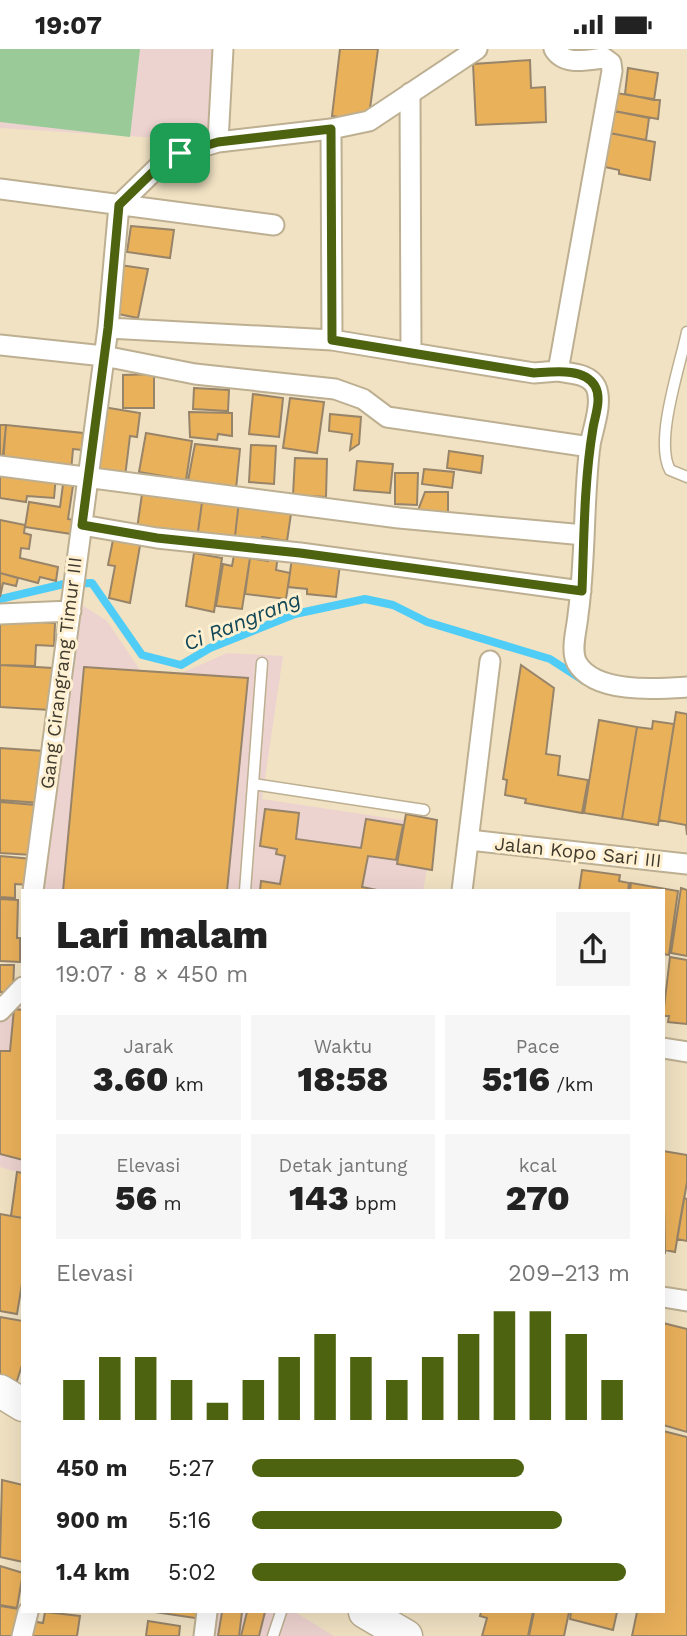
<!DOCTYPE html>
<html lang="id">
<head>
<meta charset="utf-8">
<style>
  body { margin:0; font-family:"Work Sans",sans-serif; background:#f6f6f6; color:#222; height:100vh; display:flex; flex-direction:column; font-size:26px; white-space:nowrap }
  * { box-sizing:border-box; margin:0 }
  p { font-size:23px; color:#767676 }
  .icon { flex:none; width:38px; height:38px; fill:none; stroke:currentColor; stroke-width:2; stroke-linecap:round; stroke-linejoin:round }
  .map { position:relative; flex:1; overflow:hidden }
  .drawer { position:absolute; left:21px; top:840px; width:644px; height:724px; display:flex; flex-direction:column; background:#fff; border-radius:0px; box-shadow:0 7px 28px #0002 }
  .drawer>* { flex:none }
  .pin { position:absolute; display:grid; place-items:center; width:60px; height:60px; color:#fff; margin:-30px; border-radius:14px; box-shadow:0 4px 10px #0006 }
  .round { display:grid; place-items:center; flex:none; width:74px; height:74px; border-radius:0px; background:#f6f6f6 }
  .head { display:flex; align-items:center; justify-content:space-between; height:119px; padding:0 35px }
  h1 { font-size:38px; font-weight:800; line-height:52px }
  .metrics { display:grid; grid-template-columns:repeat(3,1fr); gap:10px; height:119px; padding:7px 35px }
  .metrics div { display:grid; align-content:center; border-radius:0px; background:#f6f6f6; text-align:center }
  .metrics b { font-size:35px; font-weight:800 }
  .metrics small { font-size:19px; font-weight:400 }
  .metrics p { font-size:19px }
  .chart { height:196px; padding:14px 35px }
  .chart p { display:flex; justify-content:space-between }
  .chart svg { width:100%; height:126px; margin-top:7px; stroke:#4d6310; stroke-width:6 }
  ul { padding:0 35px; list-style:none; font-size:23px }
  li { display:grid; grid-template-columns:112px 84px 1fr; align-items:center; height:52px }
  li i { height:18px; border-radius:9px; background:#4d6310 }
  .status { display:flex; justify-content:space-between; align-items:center; height:49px; padding:0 35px; background:#fff; direction:ltr }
  .status svg { height:19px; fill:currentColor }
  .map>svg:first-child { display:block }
</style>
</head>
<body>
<div class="status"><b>19:07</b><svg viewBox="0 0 49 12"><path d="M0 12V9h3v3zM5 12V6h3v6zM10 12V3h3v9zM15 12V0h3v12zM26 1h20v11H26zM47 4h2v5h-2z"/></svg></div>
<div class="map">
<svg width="687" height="1587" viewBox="0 0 687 1587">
  <rect width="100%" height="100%" fill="#f1e2c3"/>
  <path fill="#edd3cf" d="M 0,0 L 220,0 L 208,92 L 0,79 Z
    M 67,546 L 107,572 L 140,621 L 175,627 L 227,604 L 283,607 L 262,750 L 435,776 L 423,842 L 34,842 Z
    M 23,934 L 23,1125 L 0,1118 L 0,957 Z
    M 213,1563 L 295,1563 L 334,1587 L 209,1587 Z"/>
  <path fill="#99ca98" d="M 0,0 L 140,0 L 130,88 L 0,73 Z"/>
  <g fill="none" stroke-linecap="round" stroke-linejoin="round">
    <path stroke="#50cdf6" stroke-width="8" d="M 0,550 L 64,535 L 92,534 L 142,606 L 181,616 L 210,599 L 295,565 L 365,550 L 393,556 L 427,573 L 550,610 L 584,632"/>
  </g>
  <path fill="#eab15b" stroke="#978469" stroke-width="2" d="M 340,0 L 378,0 L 369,67 L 358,71 L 332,67 Z
    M 530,11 L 531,39 L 545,38 L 546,73 L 476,76 L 473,15 Z
    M 628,19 L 658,24 L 654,51 L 625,45 Z
    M 616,44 L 660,51 L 658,70 L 614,62 Z
    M 614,62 L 649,69 L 646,91 L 610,84 Z
    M 610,84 L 655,93 L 650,131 L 619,125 L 619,121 L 605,118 Z
    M 131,177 L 174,181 L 170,209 L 127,203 Z
    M 120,216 L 148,220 L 138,269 L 113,264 Z
    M 154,325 L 154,359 L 123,359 L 123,326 Z
    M 194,339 L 229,341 L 228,362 L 193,360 Z
    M 253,345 L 283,349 L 279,388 L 249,385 Z
    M 290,349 L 324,353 L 317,404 L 283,399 Z
    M 103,358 L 140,364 L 137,388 L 130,387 L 125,428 L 94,423 Z
    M 189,363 L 232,364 L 232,387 L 218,385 L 217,391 L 190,388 Z
    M 330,365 L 361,368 L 359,395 L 350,401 L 352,385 L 329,382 Z
    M 0,376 L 6,376 L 3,406 L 0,406 Z
    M 6,376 L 83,384 L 82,401 L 73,400 L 71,422 L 3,415 Z
    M 146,384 L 192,392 L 186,431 L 139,423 Z
    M 195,395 L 240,400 L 236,440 L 187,437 Z
    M 251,396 L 276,397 L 274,435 L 249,433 Z
    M 449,402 L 483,407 L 481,424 L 447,419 Z
    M 295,409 L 327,410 L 326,448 L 293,446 Z
    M 357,412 L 393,415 L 390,444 L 354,441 Z
    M 0,419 L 56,427 L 54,449 L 27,447 L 26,453 L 0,449 Z
    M 424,420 L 454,423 L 452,439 L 422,435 Z
    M 395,424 L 418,424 L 417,456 L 395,455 Z
    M 64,428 L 74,430 L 68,470 L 79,472 L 78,486 L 25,478 L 29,453 L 60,458 Z
    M 143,438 L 203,446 L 197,490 L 137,480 Z
    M 425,443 L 448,443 L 448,464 L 417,464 Z
    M 203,446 L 239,452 L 234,496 L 197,490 Z
    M 239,452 L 292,458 L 287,492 L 262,488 L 259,499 L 234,496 Z
    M 0,471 L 25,476 L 24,484 L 31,486 L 29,500 L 21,499 L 20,509 L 58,518 L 56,532 L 40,528 L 38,534 L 0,524 Z
    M 114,486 L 141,491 L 130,554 L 109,549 L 115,517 L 108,516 Z
    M 194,504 L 222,509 L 214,563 L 186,557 Z
    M 269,505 L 278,506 L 276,521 L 290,524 L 286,550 L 245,545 L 250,509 L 268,512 Z
    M 234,506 L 250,509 L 242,560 L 216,557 L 223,515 L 232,517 Z
    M 292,509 L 340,515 L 336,548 L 307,545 L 307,540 L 288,538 Z
    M 0,524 L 18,529 L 16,537 L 3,534 L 0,548 Z
    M 0,570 L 55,574 L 54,597 L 36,596 L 35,617 L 0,616 Z
    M 0,616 L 53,619 L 50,661 L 0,658 Z
    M 521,616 L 554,639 L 546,705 L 560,707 L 558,726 L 588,731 L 582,764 L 525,754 L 526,750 L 505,746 L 507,731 L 503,730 Z
    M 84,618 L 248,629 L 227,842 L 63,842 Z
    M 676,663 L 687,665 L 687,786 L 686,776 L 659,771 Z
    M 599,671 L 637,678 L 622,770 L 584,764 Z
    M 653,672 L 674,675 L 658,776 L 622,770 L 637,678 L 652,680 Z
    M 0,699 L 44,702 L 40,754 L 0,751 Z
    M 0,753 L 36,756 L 32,806 L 0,804 Z
    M 265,760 L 299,764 L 296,790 L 361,799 L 366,770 L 403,776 L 396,811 L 368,807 L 362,838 L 382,842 L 260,842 L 261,832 L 280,835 L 285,807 L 276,805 L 277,800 L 260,797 Z
    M 406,765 L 437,771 L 432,821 L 397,815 Z
    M 0,807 L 32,810 L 30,836 L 15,835 L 15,849 L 0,848 Z
    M 582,821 L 620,826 L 619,832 L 629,834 L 628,842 L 579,842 Z
    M 631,834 L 678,842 L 669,906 L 663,905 L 663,842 L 630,842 Z
    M 681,839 L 687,841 L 687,907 L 671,904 Z
    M 0,850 L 18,851 L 17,889 L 20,889 L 20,913 L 0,912 Z
    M 670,908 L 687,911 L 687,975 L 668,973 L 669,967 L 663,967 Z
    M 0,916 L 14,916 L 13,944 L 0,943 Z
    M 14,960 L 23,961 L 23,1111 L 0,1105 L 0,1002 L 10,1002 Z
    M 663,1102 L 687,1106 L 687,1133 L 675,1203 L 665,1201 L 665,1205 Z
    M 17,1123 L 23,1124 L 23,1169 L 11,1167 Z
    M 684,1149 L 687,1150 L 687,1192 L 677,1190 Z
    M 0,1165 L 23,1169 L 23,1229 L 17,1265 L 0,1262 Z
    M 0,1268 L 23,1272 L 23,1313 L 15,1338 L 0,1329 Z
    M 663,1274 L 687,1280 L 687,1383 L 663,1376 Z
    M 663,1382 L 687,1388 L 687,1587 L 632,1587 L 637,1563 L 663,1563 Z
    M 2,1431 L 23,1436 L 23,1513 L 0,1508 Z
    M 0,1517 L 23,1524 L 17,1559 L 0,1556 Z
    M 0,1557 L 19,1560 L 15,1587 L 0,1587 Z
    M 45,1563 L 80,1567 L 77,1587 L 29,1587 L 31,1572 L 43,1574 Z
    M 155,1563 L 203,1563 L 201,1570 Z
    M 222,1563 L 242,1563 L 239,1587 L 218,1587 Z
    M 247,1563 L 265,1563 L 259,1587 L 241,1587 Z
    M 481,1563 L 533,1563 L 528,1587 L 482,1587 L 487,1569 L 480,1567 Z
    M 534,1563 L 569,1563 L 564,1587 L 529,1587 Z
    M 571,1563 L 617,1563 L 613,1581 L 570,1570 Z
    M 148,1572 L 180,1577 L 179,1587 L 146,1587 Z"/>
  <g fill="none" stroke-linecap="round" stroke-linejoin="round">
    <g stroke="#bdaf91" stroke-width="13">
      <path id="service" d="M 687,283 C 680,317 654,392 670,421 L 687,428
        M 253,735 L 424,761
        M 245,842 L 262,614
        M 273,1587 L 281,1563"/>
    </g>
    <g stroke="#bdaf91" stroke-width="23">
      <path id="minor" d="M 410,44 L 411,304
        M 331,80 L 332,291
        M 218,93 L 223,0
        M 0,140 L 274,176
        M 119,156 L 160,116 L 180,104 L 218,93 L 331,80 L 369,72 L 477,0
        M 108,279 L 332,291 L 534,324 L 558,322 L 612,22 L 611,14 L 604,9 C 587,11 564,17 554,0
        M 0,296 L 104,307 L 195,325 L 335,340 L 363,350 L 387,368 L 590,398
        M 558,322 C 571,325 589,324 596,338 C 603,354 593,379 590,396 C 583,452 586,510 578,566 C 577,580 570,601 577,614 C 595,645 657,640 687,638
        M 0,417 L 399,469 L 584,486
        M 82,476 L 157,489 L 300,504 L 581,542
        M 0,565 L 71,562
        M 469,791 L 687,815
        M 33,842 L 108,279 L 119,156
        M 462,842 L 490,612
        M 0,962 L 23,938
        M 663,999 L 687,1003
        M 663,1248 L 687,1252
        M 22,1587 L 28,1563
        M 204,1587 L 207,1563"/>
    </g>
    <g stroke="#bdaf91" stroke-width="35">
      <path id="primary" d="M 0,1342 L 23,1356
        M 365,1563 L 406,1587"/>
    </g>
    <use href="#service" stroke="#fff" stroke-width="10"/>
    <use href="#minor" stroke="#fff" stroke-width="19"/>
    <use href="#primary" stroke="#fff" stroke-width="32"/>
  </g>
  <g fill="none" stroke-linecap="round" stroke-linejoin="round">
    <g stroke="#fff" stroke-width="14">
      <path id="route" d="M 331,80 L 332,291 L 534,324 C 552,323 584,318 595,337 C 602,349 595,367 593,379 C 584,433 584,488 582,542 L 300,504 L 157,489 L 82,476 L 108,279 L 119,156 L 160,116 L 180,104 L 218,93 Z"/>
    </g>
    <use href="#route" stroke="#4d6310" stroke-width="9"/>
  </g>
  <g text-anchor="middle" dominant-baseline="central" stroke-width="6" stroke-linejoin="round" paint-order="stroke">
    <g font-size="19" fill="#403a2e" stroke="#fef0d0">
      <text transform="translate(61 624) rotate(-83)">Gang Cirangrang Timur III</text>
      <text transform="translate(578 803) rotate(6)">Jalan Kopo Sari III</text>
    </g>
    <g font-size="21" font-style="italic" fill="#104657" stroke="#fef0d0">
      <text transform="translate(242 572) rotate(-22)">Ci Rangrang</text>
    </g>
  </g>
</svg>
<div class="pin" style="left:180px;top:104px;background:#1e9e55"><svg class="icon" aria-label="arrive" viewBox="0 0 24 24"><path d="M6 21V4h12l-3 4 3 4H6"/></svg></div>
<section class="drawer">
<div class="head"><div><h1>Lari malam</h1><p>19:07 · 8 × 450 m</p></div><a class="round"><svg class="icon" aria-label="share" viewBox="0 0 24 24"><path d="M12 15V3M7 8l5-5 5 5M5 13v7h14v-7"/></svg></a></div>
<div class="metrics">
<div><p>Jarak</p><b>3.60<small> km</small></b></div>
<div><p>Waktu</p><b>18:58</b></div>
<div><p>Pace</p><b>5:16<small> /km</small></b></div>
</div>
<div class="metrics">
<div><p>Elevasi</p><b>56<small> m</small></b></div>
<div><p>Detak jantung</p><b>143<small> bpm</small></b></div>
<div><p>kcal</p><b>270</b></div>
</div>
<div class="chart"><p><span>Elevasi</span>209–213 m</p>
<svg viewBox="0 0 160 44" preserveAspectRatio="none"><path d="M5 44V30M15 44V22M25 44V22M35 44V30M45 44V38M55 44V30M65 44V22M75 44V14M85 44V22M95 44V30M105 44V22M115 44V14M125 44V6M135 44V6M145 44V14M155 44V30"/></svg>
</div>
<ul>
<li><b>450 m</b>5:27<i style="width:72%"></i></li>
<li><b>900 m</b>5:16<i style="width:82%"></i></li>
<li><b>1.4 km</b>5:02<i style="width:99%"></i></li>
</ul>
</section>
</div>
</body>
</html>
